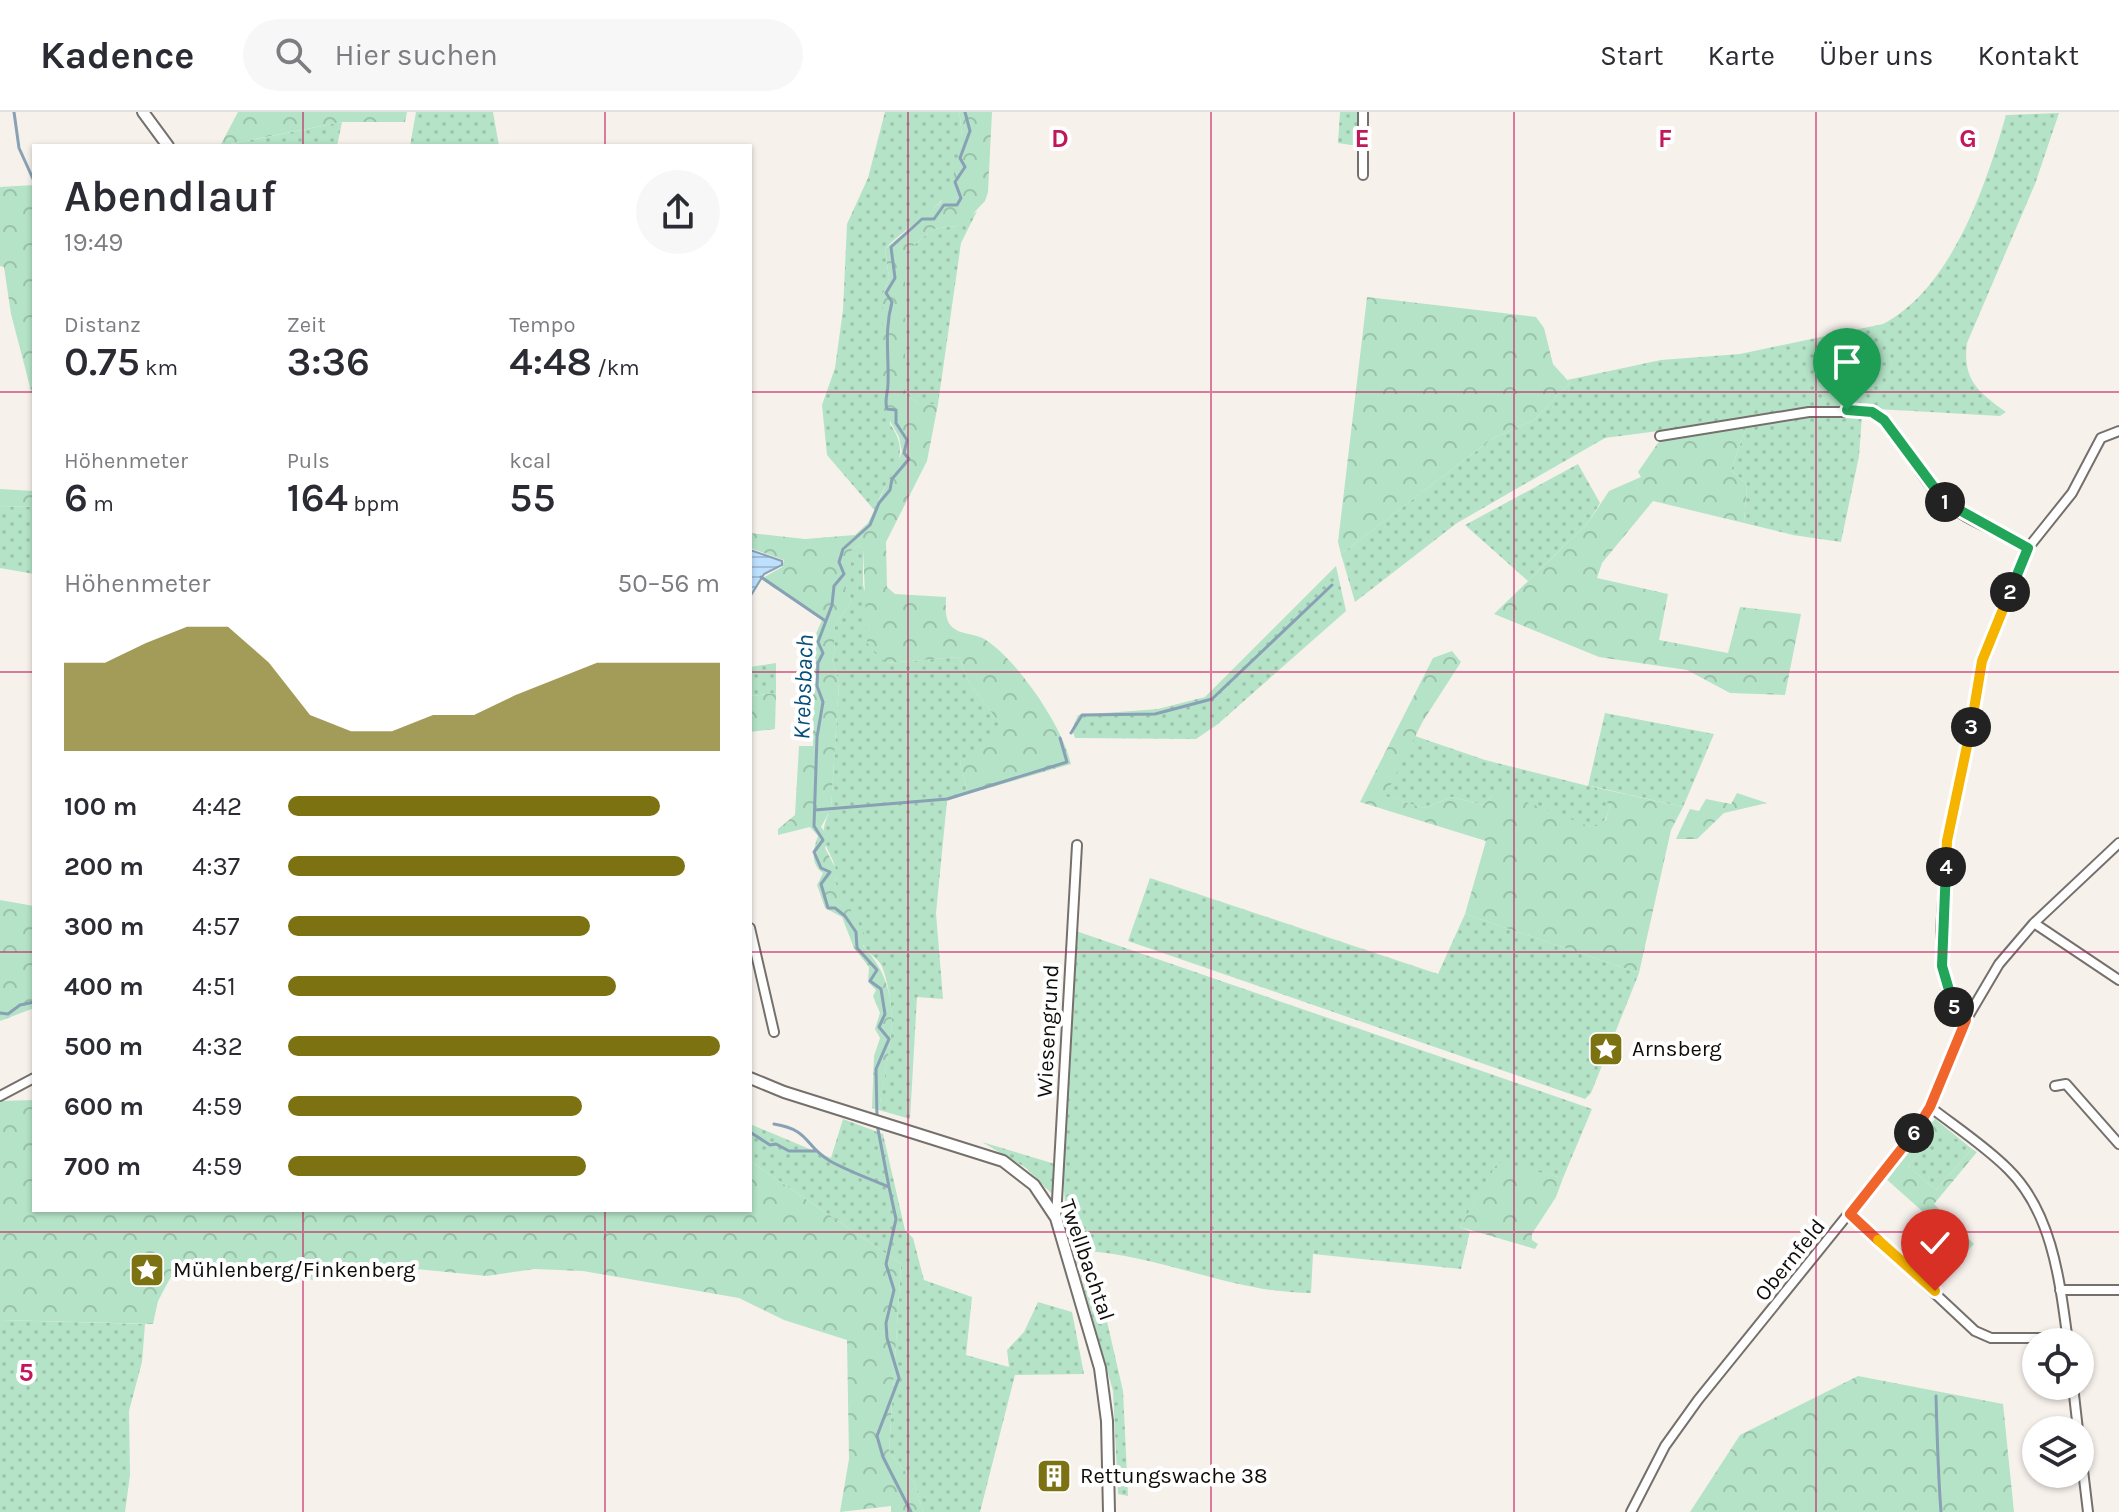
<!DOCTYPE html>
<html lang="de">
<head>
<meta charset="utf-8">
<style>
  body { margin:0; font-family:Karla,sans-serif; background:#f7f7f7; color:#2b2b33; height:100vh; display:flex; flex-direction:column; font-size:30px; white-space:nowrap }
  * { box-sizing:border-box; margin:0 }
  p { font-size:26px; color:#7c7c81 }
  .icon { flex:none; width:44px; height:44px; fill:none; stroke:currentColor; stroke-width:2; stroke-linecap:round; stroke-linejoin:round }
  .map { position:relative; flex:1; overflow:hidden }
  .details { position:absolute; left:32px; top:32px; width:720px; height:1068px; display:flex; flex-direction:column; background:#fff; border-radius:0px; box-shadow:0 2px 6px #0004 }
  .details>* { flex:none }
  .fabs { position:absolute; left:2022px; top:1216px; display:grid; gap:16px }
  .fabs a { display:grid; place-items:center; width:72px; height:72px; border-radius:50%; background:#fff; box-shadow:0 2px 6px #0004; font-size:40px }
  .pin { position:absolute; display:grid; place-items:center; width:68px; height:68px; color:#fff; margin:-82px -34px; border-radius:50% 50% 50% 0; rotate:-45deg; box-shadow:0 0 8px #0007 }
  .pin .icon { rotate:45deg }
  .km { position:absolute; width:40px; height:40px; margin:-20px; border-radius:50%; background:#222; color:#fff; font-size:22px; line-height:40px; text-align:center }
  .round { display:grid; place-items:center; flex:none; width:84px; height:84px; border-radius:42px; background:#f7f7f7 }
  .summary { display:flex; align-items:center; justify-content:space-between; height:136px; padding:0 32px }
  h1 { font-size:44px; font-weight:600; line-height:60px }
  .stats { display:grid; grid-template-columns:repeat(3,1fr); gap:12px; height:136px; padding:8px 32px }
  .stats div { display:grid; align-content:center }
  .stats b { font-size:40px; font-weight:600 }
  .stats small { font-size:22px; font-weight:400 }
  .stats p { font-size:22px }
  .chart { height:224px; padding:16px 32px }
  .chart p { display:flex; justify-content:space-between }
  .chart svg { width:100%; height:144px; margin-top:8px; fill:#7d7212; opacity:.7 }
  ul { padding:0 32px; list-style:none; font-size:26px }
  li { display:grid; grid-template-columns:128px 96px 1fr; align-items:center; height:60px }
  li i { height:20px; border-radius:10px; background:#7d7212 }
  header { display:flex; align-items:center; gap:48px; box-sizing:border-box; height:112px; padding:0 40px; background:#fff; border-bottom:2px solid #e1e1e2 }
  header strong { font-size:38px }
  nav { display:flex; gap:44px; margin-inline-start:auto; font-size:28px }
  .search { width:560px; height:72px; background:#f7f7f7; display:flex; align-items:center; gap:20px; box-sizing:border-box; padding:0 28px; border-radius:44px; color:#7c7c81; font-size:30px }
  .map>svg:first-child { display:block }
</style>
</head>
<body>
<header>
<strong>Kadence</strong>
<div class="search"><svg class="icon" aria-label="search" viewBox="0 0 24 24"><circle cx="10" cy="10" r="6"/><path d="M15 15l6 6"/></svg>Hier suchen</div>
<nav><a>Start</a><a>Karte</a><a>Über uns</a><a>Kontakt</a></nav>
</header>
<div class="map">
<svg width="2119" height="1400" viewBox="0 0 2119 1400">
  <defs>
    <pattern id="grass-dots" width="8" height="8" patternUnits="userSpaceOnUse" patternTransform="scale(2)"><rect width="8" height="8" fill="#b4e3c7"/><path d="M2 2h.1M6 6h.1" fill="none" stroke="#9ac2aa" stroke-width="1.8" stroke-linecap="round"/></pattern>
    <pattern id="forest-crowns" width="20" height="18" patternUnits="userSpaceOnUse" patternTransform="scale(2)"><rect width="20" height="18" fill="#b4e3c7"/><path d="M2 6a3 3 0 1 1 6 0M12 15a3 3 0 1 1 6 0" fill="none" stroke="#9ac2aa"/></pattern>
    <pattern id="water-rules" width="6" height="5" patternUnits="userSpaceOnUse" patternTransform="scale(2)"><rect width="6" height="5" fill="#bde0fd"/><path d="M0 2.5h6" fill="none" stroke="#a1bfd8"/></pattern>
  </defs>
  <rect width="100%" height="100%" fill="#f7f1ec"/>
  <path fill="url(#grass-dots)" d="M 416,0 L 493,0 L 499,34 L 410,34 Z
    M 885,0 L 959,0 C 965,26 959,71 939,91 C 923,109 901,119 885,137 L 889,166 L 883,182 L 890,312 C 916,348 884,364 875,399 L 827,343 L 822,293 L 835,256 L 843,198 L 847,112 L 868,66 Z
    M 1340,0 L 1358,0 L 1358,34 L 1338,31 Z
    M 2059,1 L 2035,72 L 1967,231 C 1962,267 1978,280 2006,300 L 2000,304 L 1842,295 L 1605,326 L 1457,411 L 1355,490 L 1341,442 L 1492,327 L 1534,308 L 1570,271 L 1567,268 L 1661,248 L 1740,242 L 1883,212 C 1952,176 1986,73 2006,3 Z
    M 342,10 L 337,34 L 221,34 Z
    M 977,99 L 961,131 L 938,292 L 919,292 L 905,282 L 905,141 L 933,117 L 956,114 Z
    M 1843,302 L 1862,303 L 1859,344 L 1841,430 L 1793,423 L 1744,411 L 1747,372 L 1731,358 L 1747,313 Z
    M 1578,352 L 1600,391 L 1588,411 L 1528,469 L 1465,413 Z
    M 0,394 L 34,395 L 34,462 L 0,456 Z
    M 858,433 L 863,436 L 863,473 L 886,551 L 959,545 L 969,571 L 1003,615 L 960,650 L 968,682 L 947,689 L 936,801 L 943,887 L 917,885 L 910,1007 L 879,998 C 886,944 901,912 883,857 C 880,847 868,842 863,833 C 851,815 844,790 835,770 C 841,740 810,736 831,697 L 839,570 L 832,547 C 837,535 832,526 835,514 C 838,504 849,498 851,487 L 843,475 L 851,467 L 851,439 Z
    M 1336,454 L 1346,499 L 1218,612 L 1196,627 L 1075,626 L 1072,617 L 1078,603 L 1158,597 L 1205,585 Z
    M 776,551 L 776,581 L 750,584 L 750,555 Z
    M 1605,601 L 1714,622 L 1683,695 L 1591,674 L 1610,693 C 1607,706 1605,713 1591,715 L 1493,683 L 1483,693 L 1452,685 L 1424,696 L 1384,684 L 1415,624 L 1485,648 L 1588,674 Z
    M 1150,766 L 1438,862 L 1465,802 L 1639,861 L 1591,981 L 1585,987 L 1128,829 Z
    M 1076,819 L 1592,997 L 1563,1066 L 1498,1051 L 1460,1115 L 1470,1119 L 1461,1157 L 1313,1142 L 1311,1181 C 1232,1181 1162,1143 1084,1139 L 1106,1205 L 1123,1279 L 1128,1384 L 1118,1382 L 1113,1279 L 1066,1111 L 1063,1060 Z
    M 843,1007 L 883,1022 L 905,1118 L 913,1126 L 924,1168 L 972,1185 L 966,1243 L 1009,1255 L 1007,1238 L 1024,1220 L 1038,1190 L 1072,1200 L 1084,1262 L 1015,1263 L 980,1400 L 923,1400 L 914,1370 L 889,1340 L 901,1152 L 750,1049 L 750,1012 L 831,1046 Z
    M 1937,1021 L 1961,1028 L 1972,1037 L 1936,1078 L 1908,1054 Z
    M 982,1030 L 1055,1052 L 1054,1079 L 1051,1081 L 1026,1056 Z
    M 0,1208 L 145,1212 L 142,1250 L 129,1299 L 130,1363 L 125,1400 L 0,1400 Z"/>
  <path fill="url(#forest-crowns)" d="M 238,0 L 407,0 L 405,10 L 342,10 L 220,34 Z
    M 959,0 L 992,0 L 988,80 L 985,89 L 967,108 L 956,114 L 933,117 L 905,141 L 905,282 L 919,292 L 938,292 L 927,349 L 886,430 L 887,475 L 895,482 L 946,485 C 946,495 944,507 952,515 C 960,523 976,521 986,528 C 1018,549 1063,615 1071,652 L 968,682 L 960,650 L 1002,614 L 969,571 L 959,545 L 886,551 L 867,531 L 863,436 L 858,433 L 851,439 L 851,468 L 844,476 L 851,487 C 849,498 838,504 835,514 C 832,526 837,536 832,547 L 839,570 L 832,681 L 831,697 L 821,715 L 829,725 L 825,736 L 837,759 L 835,770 L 864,821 L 863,834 C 910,883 887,939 879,998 L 872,996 L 874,944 L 880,926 L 875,917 L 880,901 L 873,884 L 876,878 L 868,870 L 869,855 L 854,836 L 842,805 L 825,796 L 817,773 L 823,761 C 810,752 813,737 818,724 L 810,715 L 778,723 L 778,717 L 795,703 L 799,634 L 813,634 L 812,531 L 822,508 L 761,467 L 782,455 L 784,448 L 750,436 L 750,421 L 805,427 L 855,423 L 868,411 L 902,340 L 899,325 L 881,293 L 883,182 L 889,166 L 885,137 L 940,91 C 956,65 966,30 959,0 Z
    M 34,73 L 34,290 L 11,202 L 4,155 L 0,154 L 0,75 Z
    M 1367,185 L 1536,205 L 1544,216 L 1553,252 L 1570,271 L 1534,308 L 1492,327 L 1341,442 L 1338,430 Z
    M 1747,313 L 1731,358 L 1747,372 L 1744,411 L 1653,389 L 1602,451 L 1597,466 L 1668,482 L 1659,528 L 1728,541 L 1740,495 L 1801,502 L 1785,583 L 1730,581 L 1687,558 L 1599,545 L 1494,502 L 1588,411 L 1609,379 L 1641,365 L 1638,360 L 1660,328 Z
    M 0,377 L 34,379 L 34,395 L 0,394 Z
    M 1452,539 L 1461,550 L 1423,609 L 1385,684 L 1424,696 L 1452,685 L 1483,693 L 1493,683 L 1503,681 L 1591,715 L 1606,708 L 1610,693 L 1589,674 L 1683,695 L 1671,718 L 1639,861 L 1465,802 L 1486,729 L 1360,690 L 1433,546 Z
    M 776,581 L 775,617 L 750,620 L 750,584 Z
    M 1737,681 L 1767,691 L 1724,701 L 1697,727 L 1676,727 L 1690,697 L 1699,699 L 1706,687 L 1731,692 Z
    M 0,788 L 34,794 L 34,896 L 0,909 Z
    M 34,988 L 34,1098 L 750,1098 L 750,1049 L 901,1152 L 889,1340 L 914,1370 L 923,1400 L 891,1400 L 891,1394 L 840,1400 L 849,1347 L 847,1228 L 784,1208 L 739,1186 L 583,1159 L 534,1157 L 487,1164 L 376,1153 L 324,1168 L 230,1165 L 175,1157 L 158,1189 L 153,1212 L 0,1208 L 0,989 Z
    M 1935,1007 L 1961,1028 L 1937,1022 L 1908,1054 L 1936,1078 L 1972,1037 L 1977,1040 L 1934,1092 L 1974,1132 L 1967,1139 L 1885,1066 Z
    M 1498,1050 L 1563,1066 L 1556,1085 L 1532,1122 L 1532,1128 L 1538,1132 L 1535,1137 L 1460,1115 Z
    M 1858,1264 L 2003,1292 L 2014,1400 L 1690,1400 L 1740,1323 Z"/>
  <path fill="url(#water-rules)" stroke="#89a1b4" stroke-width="2" d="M 750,438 L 782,449 L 782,453 L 764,462 L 750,485 Z"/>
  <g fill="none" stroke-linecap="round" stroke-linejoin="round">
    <path stroke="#89a1b4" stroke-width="3" d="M 14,0 L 19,36 L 34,69
      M 761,465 L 824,508
      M 1071,621 L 1082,603 L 1155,602 L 1212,587 L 1332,473
      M 815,698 L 947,687 L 1067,650 L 1060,626
      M 0,901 L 8,902 L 20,893 L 34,890
      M 877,1005 L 876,957 L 889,927 L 879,915 L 885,902 L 881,877 L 870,869 L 877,858 L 857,836 L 856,820 L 845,804 L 835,796 L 828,796 L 821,772 L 830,760 L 821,756 L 814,740 L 823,728 L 814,714 L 817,625 L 823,590 L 817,574 L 818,551 L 823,541 L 818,530 L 832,493 L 834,474 L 844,462 L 839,450 L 843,437 L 870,413 L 879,391 L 890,378 L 892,367 L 909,347 L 904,341 L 907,328 L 896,311 L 896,298 L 887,297 C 884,288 888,281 888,272 C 889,242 884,219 892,190 L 886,181 L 895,166 L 891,135 L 922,107 L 934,107 L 944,93 L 957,93 L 961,86 L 955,70 L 965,55 L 960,46 L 970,19 L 965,0
      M 774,1012 C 811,1018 804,1034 830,1049 C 848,1059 870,1067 889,1075 L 896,1107 L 886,1152 L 894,1178 L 886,1211 L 887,1226 L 899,1266 L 877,1324 L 883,1345 L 911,1400
      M 877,1012 L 889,1075
      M 750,1020 L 770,1033 L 776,1032 L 789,1039 L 816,1039
      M 1936,1284 C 1937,1323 1938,1361 1941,1400"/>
    <g stroke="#75706b" stroke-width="12">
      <path id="minor" d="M 1363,0 L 1363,63
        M 1660,324 L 1809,300 L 1872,300 C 1903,322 1915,361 1942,387 C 1965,410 2001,419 2028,436
        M 2034,811 L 2119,868
        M 750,816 L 774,920
        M 1966,908 L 1948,883 L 1942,854 L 1941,819 L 1947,729 L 1982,549 L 2028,436 L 2072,381 L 2101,326 L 2119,319
        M 2055,974 L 2066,972 L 2119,1032
        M 0,984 L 34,966
        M 1930,995 C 1956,1015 1985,1034 2008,1057 C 2053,1101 2060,1171 2068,1230
        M 1850,1102 L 1975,1219 L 1991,1226 L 2067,1226
        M 1056,1106 L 1077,733
        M 2060,1178 L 2119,1178
        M 2073,1274 L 2078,1318
        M 2080,1333 L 2088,1400
        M 1631,1400 L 1665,1334 L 1698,1288 L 1921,1012 L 1966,908 L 1999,852 L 2034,811 L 2119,731"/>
    </g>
    <g stroke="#75706b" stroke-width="14">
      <path id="tertiary" d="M 143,0 L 168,34
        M 750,966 L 784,980 L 1003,1049 L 1034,1073 L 1056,1106 L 1100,1256 L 1107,1309 L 1109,1400"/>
    </g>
    <use href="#minor" stroke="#fff" stroke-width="8"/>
    <use href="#tertiary" stroke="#fff" stroke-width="10"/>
  </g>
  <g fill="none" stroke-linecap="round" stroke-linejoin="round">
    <g stroke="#fff" stroke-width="16">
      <path id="split-1" d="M 1847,298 L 1872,300 L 1884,308 L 1945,390"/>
    </g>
    <g stroke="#fff" stroke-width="16">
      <path id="split-2" d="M 1945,390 L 2028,436 L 2010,480"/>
    </g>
    <g stroke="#fff" stroke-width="16">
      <path id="split-3" d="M 1971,615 L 1982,549 L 2010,480"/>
    </g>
    <g stroke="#fff" stroke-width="16">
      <path id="split-4" d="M 1946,755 L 1947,729 L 1971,615"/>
    </g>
    <g stroke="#fff" stroke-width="16">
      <path id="split-5" d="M 1946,755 L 1942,854 L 1954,895"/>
    </g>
    <g stroke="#fff" stroke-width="16">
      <path id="split-6" d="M 1914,1021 L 1930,995 L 1966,908 L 1954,895"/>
    </g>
    <g stroke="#fff" stroke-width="16">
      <path id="split-7" d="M 1878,1128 L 1850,1102 L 1914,1021"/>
    </g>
    <g stroke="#fff" stroke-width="16">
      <path id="split-8" d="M 1878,1128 L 1935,1179"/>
    </g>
    <use href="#split-1" stroke="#22a559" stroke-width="10"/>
    <use href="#split-2" stroke="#22a559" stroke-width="10"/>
    <use href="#split-3" stroke="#f5b400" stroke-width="10"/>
    <use href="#split-4" stroke="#f5b400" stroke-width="10"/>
    <use href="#split-5" stroke="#22a559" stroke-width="10"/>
    <use href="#split-6" stroke="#f0652b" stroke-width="10"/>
    <use href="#split-7" stroke="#f0652b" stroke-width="10"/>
    <use href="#split-8" stroke="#f5b400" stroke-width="10"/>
  </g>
  <path fill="none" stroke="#c2185b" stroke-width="2" stroke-opacity="0.55" d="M 303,0 L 303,34M 605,0 L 605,34M 908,0 L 908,1400M 1211,0 L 1211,1400M 1514,0 L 1514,1400M 1816,0 L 1816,1400M 0,280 L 34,280M 750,280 L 2119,280M 0,560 L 34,560M 750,560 L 2119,560M 0,840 L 34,840M 750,840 L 2119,840M 303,1098 L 303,1400M 605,1098 L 605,1400M 0,1120 L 2119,1120"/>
  <defs>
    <g id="sight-square" transform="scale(1.8)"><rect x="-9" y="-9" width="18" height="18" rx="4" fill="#7d7212" stroke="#fff"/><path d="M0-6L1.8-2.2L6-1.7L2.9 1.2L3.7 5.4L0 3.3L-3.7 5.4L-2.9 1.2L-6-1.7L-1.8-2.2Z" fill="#fff"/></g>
    <g id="building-square" transform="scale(1.8)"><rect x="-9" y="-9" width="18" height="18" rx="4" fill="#7d7212" stroke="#fff"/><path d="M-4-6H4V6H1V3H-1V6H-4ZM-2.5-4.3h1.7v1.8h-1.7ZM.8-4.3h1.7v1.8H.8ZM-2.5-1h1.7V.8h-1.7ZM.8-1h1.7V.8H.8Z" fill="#fff"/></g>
  </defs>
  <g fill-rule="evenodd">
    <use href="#sight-square" x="1606" y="937"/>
    <use href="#sight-square" x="147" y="1158"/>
    <use href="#building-square" x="1054" y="1364"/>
  </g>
  <g text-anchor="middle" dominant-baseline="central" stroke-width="8" stroke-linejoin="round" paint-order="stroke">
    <g font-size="22" fill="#0f0d0b" stroke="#fff">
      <text transform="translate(1048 919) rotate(-87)">Wiesengrund</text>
      <text transform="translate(1087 1148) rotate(71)">Twellbachtal</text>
      <text transform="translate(1790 1148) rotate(-51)">Obernfeld</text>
    </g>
    <g font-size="22" fill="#0f0d0b" stroke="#fff" text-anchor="start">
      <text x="1632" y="937">Arnsberg</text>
      <text x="173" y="1158">Mühlenberg/Finkenberg</text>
      <text x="1080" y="1364">Rettungswache 38</text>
    </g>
    <g font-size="24" font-style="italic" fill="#064e7b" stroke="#fff">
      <text transform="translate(803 575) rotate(-88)">Krebsbach</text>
    </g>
  </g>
  <g font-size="26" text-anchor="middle" font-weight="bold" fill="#c2185b" stroke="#fff" stroke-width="8" stroke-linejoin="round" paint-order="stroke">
    <text x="1060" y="35">D</text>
    <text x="1362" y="35">E</text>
    <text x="1665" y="35">F</text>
    <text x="1968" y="35">G</text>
    <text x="26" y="1269">5</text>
  </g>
</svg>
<div class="fabs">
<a><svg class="icon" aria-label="locate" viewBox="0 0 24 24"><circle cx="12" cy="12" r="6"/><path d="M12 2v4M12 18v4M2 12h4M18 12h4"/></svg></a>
<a><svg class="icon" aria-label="layers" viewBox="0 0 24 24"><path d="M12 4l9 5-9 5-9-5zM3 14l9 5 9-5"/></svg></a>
</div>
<div class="pin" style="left:1847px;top:298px;background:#1e9e55"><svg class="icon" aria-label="arrive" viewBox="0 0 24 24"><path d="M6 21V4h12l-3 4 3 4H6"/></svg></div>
<div class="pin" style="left:1935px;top:1179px;background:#d93025"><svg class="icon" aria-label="check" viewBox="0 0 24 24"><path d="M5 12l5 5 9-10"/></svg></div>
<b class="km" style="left:1945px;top:390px">1</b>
<b class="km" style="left:2010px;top:480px">2</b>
<b class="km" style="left:1971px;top:615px">3</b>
<b class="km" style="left:1946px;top:755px">4</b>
<b class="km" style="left:1954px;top:895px">5</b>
<b class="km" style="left:1914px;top:1021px">6</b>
<section class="details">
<div class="summary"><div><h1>Abendlauf</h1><p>19:49</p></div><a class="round"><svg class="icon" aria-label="share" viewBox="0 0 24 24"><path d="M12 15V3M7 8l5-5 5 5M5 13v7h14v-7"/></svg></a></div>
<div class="stats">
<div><p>Distanz</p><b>0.75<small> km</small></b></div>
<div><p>Zeit</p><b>3:36</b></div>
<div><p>Tempo</p><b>4:48<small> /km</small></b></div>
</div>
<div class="stats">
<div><p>Höhenmeter</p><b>6<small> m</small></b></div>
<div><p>Puls</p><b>164<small> bpm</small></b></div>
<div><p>kcal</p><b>55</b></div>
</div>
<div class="chart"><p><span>Höhenmeter</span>50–56 m</p>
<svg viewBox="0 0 160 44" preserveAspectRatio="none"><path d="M0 44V17L10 17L20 11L30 6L40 6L50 17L60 33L70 38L80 38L90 33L100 33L110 27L120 22L130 17L140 17L150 17L160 17V44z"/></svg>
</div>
<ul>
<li><b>100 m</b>4:42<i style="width:86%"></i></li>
<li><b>200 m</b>4:37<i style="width:92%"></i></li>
<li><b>300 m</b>4:57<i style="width:70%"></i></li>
<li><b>400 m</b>4:51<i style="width:76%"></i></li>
<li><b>500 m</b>4:32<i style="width:100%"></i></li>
<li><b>600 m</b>4:59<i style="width:68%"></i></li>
<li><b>700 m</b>4:59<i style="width:69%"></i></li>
</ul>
</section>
</div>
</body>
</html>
